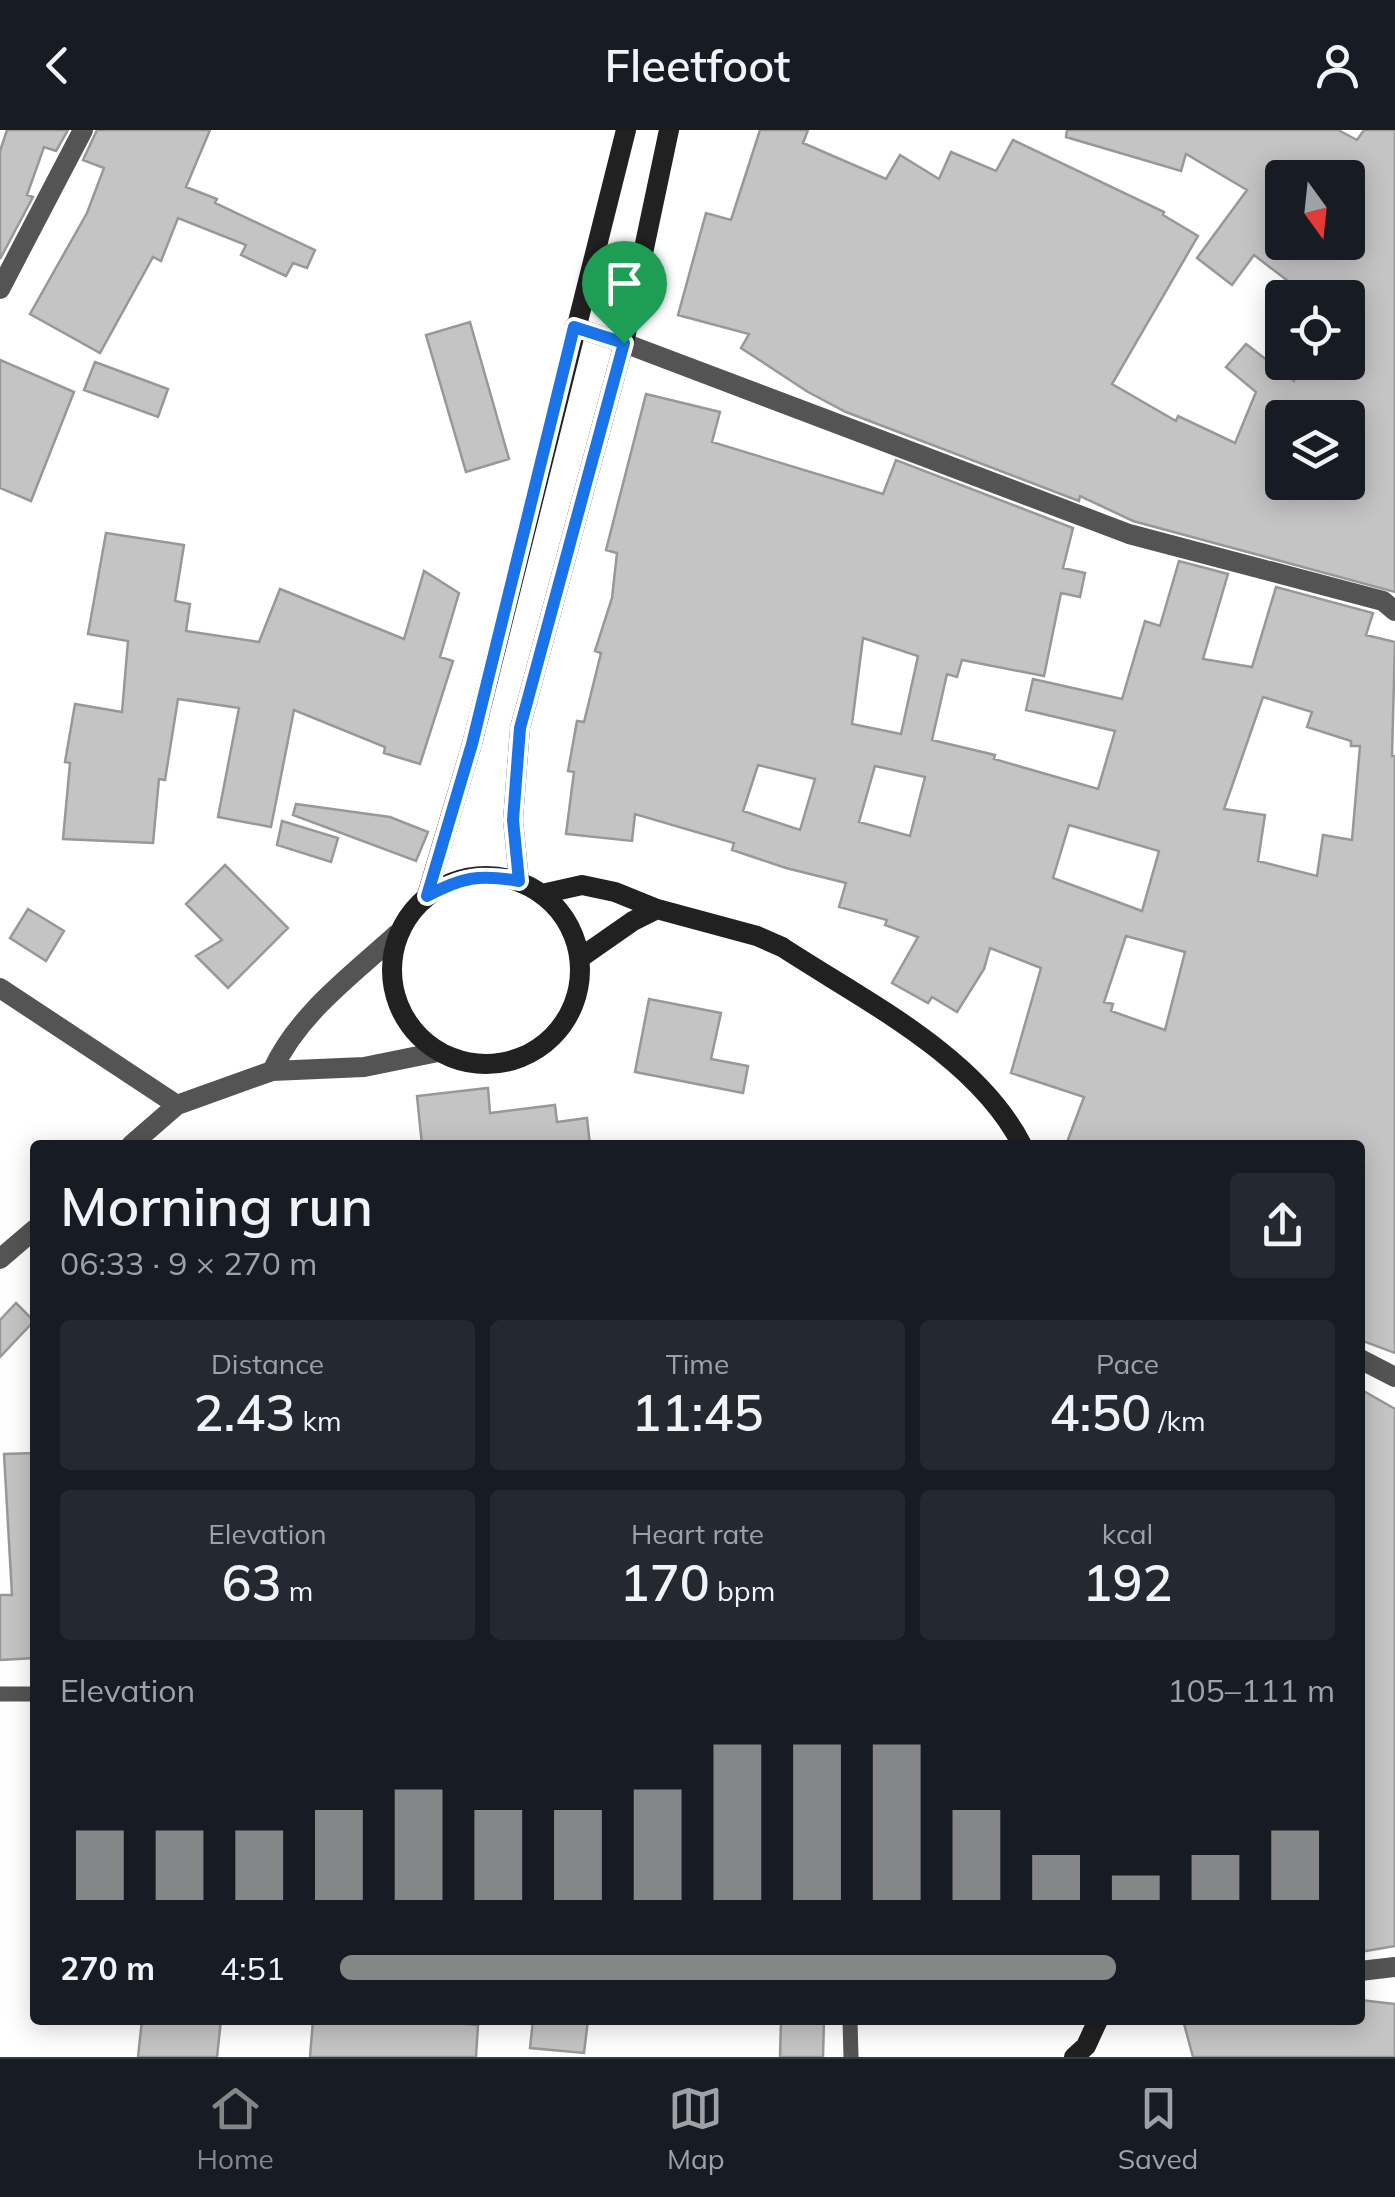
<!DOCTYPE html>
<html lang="en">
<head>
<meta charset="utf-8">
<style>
  body { margin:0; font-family:Mulish,sans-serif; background:#242831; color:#f1f3f6; height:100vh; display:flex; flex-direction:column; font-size:38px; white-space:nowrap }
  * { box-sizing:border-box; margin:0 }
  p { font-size:32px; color:#9ea1a6 }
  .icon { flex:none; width:55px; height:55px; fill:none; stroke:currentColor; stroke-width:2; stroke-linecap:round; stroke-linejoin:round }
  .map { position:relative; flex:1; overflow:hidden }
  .side { position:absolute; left:30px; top:1010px; width:1335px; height:885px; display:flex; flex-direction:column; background:#171b24; border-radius:10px; box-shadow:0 5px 25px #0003 }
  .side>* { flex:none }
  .needle { width:65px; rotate:165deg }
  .fabs { position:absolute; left:1265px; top:30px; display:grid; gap:20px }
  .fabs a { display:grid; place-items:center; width:100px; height:100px; border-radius:10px; background:#171b24; box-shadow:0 5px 25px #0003; font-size:50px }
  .pin { position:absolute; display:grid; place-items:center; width:85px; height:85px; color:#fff; margin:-102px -42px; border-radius:50% 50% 50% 0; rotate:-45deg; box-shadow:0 0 10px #0007 }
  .pin .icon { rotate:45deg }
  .round { display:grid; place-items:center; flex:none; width:105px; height:105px; border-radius:10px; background:#242831 }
  .summary { display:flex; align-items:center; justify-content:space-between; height:170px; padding:0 30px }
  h1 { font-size:55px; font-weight:600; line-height:75px }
  .figures { display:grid; grid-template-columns:repeat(3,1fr); gap:15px; height:170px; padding:10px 30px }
  .figures div { display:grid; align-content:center; border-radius:10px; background:#242831; text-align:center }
  .figures b { font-size:50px; font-weight:600 }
  .figures small { font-size:28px; font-weight:400 }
  .figures p { font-size:28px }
  .chart { height:280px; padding:20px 30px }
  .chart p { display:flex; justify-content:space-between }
  .chart svg { width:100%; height:180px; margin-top:10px; stroke:#858687; stroke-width:6 }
  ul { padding:0 30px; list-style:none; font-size:32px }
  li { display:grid; grid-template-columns:160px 120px 1fr; align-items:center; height:75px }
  li i { height:25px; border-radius:12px; background:#858687 }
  header { display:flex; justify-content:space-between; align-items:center; height:130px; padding:0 30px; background:#171b24; font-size:45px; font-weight:600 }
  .dock { display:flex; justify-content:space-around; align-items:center; height:140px; border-top:2px solid #363941; background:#171b24; font-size:28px; color:#9ea1a6 }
  .dock a { display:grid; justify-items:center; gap:5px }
  .dock .on { color:#858687 }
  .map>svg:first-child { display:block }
</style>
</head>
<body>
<header><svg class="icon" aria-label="back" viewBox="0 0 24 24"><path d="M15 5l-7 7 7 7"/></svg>Fleetfoot<svg class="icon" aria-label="person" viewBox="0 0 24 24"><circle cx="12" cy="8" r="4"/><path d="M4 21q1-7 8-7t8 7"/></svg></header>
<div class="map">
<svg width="1395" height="1927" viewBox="0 0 1395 1927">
  <rect width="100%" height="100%" fill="#fff"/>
  <path fill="#c4c4c4" stroke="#989898" stroke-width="2.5" fill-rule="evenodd" d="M 7,0 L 68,0 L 56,21 L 44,17 L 27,65 L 33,67 L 0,129 L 0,21 Z
    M 97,0 L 210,0 L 186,57 L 217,69 L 215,73 L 315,120 L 307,138 L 293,133 L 286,146 L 241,125 L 246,115 L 178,88 L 161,131 L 153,127 L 100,223 L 30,184 L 87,83 L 104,38 L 83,30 Z
    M 760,0 L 808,0 L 803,13 L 886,49 L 900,25 L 939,49 L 951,22 L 996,41 L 1013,10 L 1164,82 L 1163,85 L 1198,106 L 1112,254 L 1176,291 L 1178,286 L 1235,313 L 1256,262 L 1226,237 L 1246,214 L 1294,251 L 1299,232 L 1348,232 L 1348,168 L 1310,168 L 1254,125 L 1232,155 L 1197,128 L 1247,60 L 1186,24 L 1181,41 L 1066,7 L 1067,0 L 1338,0 L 1357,10 L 1364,0 L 1395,0 L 1395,462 L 1133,391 L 1080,366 L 1079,371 L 846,282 L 808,262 L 741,218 L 749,204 L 678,185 L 706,83 L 731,90 ZM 1282,48 L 1348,48 L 1348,112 L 1282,112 ZM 1282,288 L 1348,288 L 1348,352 L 1282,352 Z
    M 470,192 L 509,329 L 466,342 L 426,205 Z
    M 0,230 L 74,262 L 31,371 L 0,358 Z
    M 95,232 L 168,259 L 158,287 L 84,260 Z
    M 646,264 L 720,282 L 712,312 L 883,364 L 896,330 L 1073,398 L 1063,438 L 1085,443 L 1080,467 L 1061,463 L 1044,546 L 962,530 L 957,547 L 947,544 L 932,610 L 995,625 L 994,629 L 1098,659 L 1115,601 L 1026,580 L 1033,549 L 1122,569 L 1145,491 L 1160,496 L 1179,431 L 1228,444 L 1203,529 L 1252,537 L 1276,457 L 1373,483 L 1366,505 L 1395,512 L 1392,626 L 1395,626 L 1395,1223 L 1360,1210 L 1360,1064 L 1364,1037 L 1360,1036 L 1360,1015 L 1066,1015 L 1084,967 L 1011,943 L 1041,838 L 990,818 L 984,839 L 957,882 L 932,867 L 928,873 L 892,853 L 918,807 L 885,795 L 887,790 L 839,777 L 846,753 L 786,738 L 732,720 L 734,713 L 635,684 L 632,711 L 566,704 L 574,642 L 568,641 L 577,591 L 584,592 L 601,523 L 595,521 L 612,468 L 617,423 L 606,420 ZM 863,508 L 918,526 L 901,604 L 852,594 ZM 1263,567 L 1312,582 L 1307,597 L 1351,611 L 1351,616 L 1360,616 L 1352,710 L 1323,705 L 1317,746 L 1258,731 L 1265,685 L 1224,679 ZM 758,635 L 815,649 L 800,700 L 743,681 ZM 875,636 L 925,647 L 910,706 L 859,692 ZM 1069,695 L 1159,721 L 1142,781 L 1053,748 ZM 1126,806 L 1185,822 L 1165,900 L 1111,881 L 1113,874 L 1104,872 Z
    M 106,403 L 184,415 L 175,471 L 190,474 L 186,501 L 259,512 L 280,459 L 404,509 L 424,441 L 459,463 L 440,527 L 453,531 L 420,634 L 384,623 L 385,617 L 294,580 L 271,697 L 218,687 L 239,578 L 178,569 L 165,650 L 159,649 L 153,713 L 63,709 L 70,633 L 65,632 L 75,574 L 122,582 L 128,511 L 88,504 Z
    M 296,674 L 390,687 L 428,702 L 416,731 L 293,685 Z
    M 282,691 L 338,708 L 331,732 L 277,715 Z
    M 225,735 L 288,798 L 228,858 L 196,826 L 222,810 L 186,774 Z
    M 28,779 L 64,801 L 46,831 L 10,808 Z
    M 649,869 L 721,883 L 711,929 L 748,936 L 743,963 L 635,942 Z
    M 488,958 L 490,983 L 555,975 L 557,992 L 587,988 L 590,1015 L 422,1015 L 417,966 Z
    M 16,1173 L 34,1191 L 0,1227 L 0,1190 Z
    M 1360,1259 L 1395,1279 L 1395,1816 L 1360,1822 Z
    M 35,1323 L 35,1528 L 0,1530 L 0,1465 L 12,1465 L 4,1324 Z
    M 1360,1870 L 1395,1874 L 1395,1927 L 1193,1927 L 1183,1890 L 1360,1890 Z
    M 142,1890 L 221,1890 L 217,1927 L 138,1927 Z
    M 313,1890 L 422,1890 L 478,1895 L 476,1927 L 310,1927 Z
    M 533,1890 L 588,1890 L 584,1923 L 530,1918 Z
    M 781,1890 L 824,1890 L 823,1927 L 780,1927 Z"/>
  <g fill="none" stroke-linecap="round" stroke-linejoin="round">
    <path stroke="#545454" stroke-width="15" d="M 0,1564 L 35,1564
      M 850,1890 L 851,1927"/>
    <path stroke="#545454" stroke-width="20" d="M 0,159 L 83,0
      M 574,197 L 624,213 L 1129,404 L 1383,471 L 1395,481
      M 1360,1229 L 1395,1247
      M 1360,1841 L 1395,1837"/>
    <path stroke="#545454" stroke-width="20" d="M 0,858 L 177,975
      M 272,941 C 298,884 351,846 397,804
      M 131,1015 L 177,975 L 272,941 L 364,937 L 438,922
      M 0,1129 L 35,1099"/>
    <path stroke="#212121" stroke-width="20" d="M392 840a94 94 0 1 1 188 0a94 94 0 1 1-188 0Z
      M 519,751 L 513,690 L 520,598 L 624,213 L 669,0
      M 542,764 L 582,755 L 615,762 L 657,779 L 757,806 L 782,817 C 863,870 977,926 1022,1015
      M 427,765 L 472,614 L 626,0
      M 580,828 L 633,791 L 657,779
      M 1074,1927 L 1086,1916 L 1098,1890"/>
  </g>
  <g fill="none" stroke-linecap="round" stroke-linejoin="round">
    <g stroke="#fff" stroke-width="20">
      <path id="route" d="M 574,197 L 624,213 L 520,598 L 513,690 L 519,751 C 480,744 462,747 427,766 L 472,614 Z"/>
    </g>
    <use href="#route" stroke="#1a73e8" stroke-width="12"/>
  </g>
</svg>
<div class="fabs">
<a><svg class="needle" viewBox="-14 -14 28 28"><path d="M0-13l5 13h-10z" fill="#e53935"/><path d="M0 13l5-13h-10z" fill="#9ea1a6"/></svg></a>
<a><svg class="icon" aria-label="locate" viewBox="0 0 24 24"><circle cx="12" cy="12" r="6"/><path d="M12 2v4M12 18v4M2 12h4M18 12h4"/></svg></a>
<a><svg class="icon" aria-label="layers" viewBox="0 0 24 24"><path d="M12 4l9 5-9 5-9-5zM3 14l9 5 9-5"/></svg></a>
</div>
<div class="pin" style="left:624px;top:213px;background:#1e9e55"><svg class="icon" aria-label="arrive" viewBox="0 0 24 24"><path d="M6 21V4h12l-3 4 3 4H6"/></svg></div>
<section class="side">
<div class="summary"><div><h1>Morning run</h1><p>06:33 · 9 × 270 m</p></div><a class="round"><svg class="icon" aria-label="share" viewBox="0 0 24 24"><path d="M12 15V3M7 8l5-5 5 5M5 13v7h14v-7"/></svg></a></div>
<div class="figures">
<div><p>Distance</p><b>2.43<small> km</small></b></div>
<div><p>Time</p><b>11:45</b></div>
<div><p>Pace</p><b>4:50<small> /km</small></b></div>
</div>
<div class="figures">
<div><p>Elevation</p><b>63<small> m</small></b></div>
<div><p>Heart rate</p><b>170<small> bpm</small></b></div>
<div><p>kcal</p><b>192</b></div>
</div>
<div class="chart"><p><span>Elevation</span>105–111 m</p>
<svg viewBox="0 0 160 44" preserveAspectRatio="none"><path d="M5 44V27M15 44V27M25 44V27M35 44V22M45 44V17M55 44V22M65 44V22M75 44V17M85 44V6M95 44V6M105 44V6M115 44V22M125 44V33M135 44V38M145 44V33M155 44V27"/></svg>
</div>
<ul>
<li><b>270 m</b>4:51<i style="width:78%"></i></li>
</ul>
</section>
</div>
<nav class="dock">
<a class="on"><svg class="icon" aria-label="home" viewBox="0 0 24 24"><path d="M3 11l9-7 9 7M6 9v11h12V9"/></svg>Home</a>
<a><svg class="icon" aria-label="map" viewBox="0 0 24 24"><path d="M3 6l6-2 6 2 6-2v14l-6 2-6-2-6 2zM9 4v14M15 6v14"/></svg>Map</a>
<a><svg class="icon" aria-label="saved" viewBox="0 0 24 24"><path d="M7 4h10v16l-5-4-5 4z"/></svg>Saved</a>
</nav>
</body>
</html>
